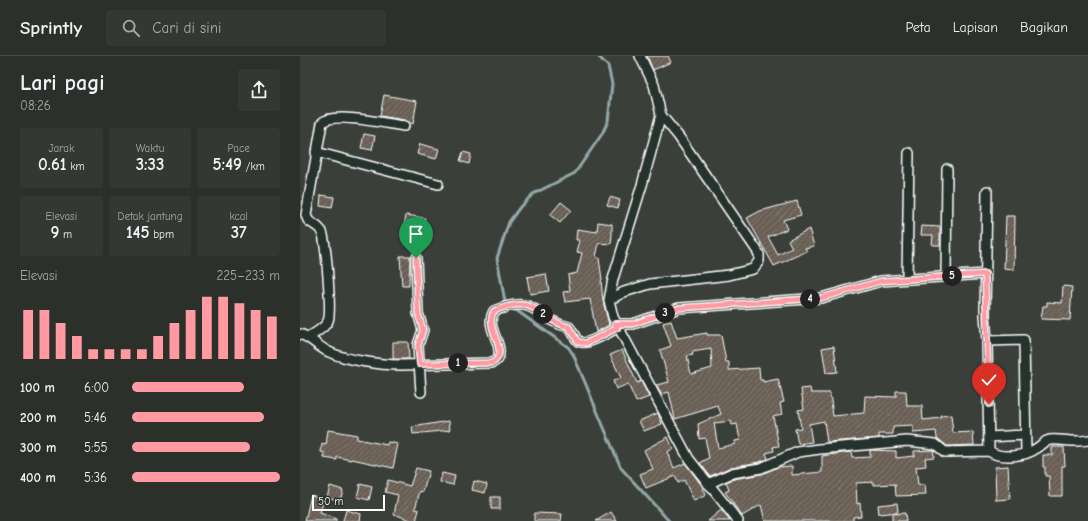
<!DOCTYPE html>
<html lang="id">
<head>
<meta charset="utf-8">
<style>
  body { margin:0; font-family:"Comic Neue",sans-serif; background:#343833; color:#f1f3f6; height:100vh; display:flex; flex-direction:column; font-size:15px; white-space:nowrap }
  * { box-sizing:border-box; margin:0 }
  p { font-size:13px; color:#a6a9a9 }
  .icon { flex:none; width:22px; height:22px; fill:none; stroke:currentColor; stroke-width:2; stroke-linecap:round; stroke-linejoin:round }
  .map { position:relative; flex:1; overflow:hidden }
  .details { display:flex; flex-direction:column; background:#2c302b; width:300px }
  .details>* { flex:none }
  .scale { position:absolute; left:12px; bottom:10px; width:73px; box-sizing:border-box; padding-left:4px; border:2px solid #fff; border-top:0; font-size:11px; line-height:14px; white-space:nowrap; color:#fff; -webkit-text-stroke:3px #26332d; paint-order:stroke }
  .pin { position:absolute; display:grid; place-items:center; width:34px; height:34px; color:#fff; margin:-41px -17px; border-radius:50% 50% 50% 0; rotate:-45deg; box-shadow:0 0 4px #0007 }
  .pin .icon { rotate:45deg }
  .km { position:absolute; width:20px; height:20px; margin:-10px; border-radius:50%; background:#222; color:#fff; font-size:11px; line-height:20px; text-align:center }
  .round { display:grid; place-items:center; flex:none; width:42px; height:42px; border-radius:4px; background:#343833 }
  .overview { display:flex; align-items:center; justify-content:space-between; height:68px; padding:0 20px }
  h1 { font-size:22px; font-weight:700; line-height:30px }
  .stats { display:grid; grid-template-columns:repeat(3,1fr); gap:6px; height:68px; padding:4px 20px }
  .stats div { display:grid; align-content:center; border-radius:4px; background:#343833; text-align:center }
  .stats b { font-size:17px; font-weight:700 }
  .stats small { font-size:11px; font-weight:400 }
  .stats p { font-size:11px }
  .chart { height:112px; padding:8px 20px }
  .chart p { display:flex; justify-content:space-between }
  .chart svg { width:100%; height:72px; margin-top:4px; stroke:#ff9aa2; stroke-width:6 }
  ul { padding:0 20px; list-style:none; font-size:13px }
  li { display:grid; grid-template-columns:64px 48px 1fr; align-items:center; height:30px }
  li i { height:10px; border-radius:5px; background:#ff9aa2 }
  header { display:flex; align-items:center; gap:24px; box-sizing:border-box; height:56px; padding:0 20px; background:#2c302b; border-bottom:1px solid #484b47 }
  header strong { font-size:19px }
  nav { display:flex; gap:22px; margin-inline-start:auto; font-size:14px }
  .search { width:280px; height:36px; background:#343833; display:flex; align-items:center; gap:10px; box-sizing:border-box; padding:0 14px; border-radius:4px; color:#a6a9a9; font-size:15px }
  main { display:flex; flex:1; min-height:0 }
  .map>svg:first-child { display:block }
</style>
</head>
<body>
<header>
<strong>Sprintly</strong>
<div class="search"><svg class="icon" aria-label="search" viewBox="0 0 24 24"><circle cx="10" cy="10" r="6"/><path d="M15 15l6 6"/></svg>Cari di sini</div>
<nav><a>Peta</a><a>Lapisan</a><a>Bagikan</a></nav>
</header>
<main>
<section class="details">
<div class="overview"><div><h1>Lari pagi</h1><p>08:26</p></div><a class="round"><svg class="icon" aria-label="share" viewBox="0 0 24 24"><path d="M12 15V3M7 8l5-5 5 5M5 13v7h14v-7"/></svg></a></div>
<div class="stats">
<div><p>Jarak</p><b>0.61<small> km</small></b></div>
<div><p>Waktu</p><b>3:33</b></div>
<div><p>Pace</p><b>5:49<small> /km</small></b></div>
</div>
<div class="stats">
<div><p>Elevasi</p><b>9<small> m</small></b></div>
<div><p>Detak jantung</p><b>145<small> bpm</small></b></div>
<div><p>kcal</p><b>37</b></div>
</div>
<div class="chart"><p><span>Elevasi</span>225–233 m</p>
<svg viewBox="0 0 160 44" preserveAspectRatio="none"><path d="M5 44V14M15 44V14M25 44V22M35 44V30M45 44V38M55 44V38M65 44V38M75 44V38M85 44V30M95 44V22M105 44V14M115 44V6M125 44V6M135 44V10M145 44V14M155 44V18"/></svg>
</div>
<ul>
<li><b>100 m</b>6:00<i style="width:76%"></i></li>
<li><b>200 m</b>5:46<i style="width:89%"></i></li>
<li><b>300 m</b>5:55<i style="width:80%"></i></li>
<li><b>400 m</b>5:36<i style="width:100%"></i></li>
</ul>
</section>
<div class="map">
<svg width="788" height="465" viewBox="0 0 788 465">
  <defs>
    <pattern id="building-hatch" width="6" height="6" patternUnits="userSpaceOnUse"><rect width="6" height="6" fill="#695e55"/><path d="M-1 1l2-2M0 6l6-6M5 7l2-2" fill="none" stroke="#80766e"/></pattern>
  </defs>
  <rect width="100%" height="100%" fill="#3a4039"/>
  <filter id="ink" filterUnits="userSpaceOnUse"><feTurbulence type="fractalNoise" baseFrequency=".025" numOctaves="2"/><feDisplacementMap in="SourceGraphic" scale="8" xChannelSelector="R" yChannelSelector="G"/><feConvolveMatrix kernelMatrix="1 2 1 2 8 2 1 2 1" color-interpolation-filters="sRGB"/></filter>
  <g filter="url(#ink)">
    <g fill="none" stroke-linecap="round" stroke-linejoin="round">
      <path stroke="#94a8ab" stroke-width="3" d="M 208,249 L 205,246 L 197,202 L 209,166 L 220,151 L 233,138 L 275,117 L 302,78 L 308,65 L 312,28 L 308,10 L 298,0
        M 213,252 L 268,291 L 273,298 L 321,412 L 369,465"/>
    </g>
    <path fill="url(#building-hatch)" stroke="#fff" fill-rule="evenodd" d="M 347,0 L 368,0 L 371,6 L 353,14 Z
      M 84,39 L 117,45 L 113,68 L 105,64 L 80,60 Z
      M 64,78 L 75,80 L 72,94 L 61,92 Z
      M 120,88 L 139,93 L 136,103 L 117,98 Z
      M 163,96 L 171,98 L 169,108 L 160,105 Z
      M 21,139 L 34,141 L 32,152 L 20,150 Z
      M 310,141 L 320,144 L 318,152 L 307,149 Z
      M 497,145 L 501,159 L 483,164 L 487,173 L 468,181 L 478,199 L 492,192 L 488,184 L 509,173 L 514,190 L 505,192 L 507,195 L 474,210 L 447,162 L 460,155 Z
      M 261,146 L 271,154 L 260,167 L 250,159 Z
      M 106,159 L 125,162 L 123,173 L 104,170 Z
      M 706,160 L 715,160 L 714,214 L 704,213 Z
      M 298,166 L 312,168 L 312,179 L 311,188 L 299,187 L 296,201 L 299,202 L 302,224 L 301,225 L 303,245 L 309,269 L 296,276 L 290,243 L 265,246 L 263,236 L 270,235 L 268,219 L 277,217 L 282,197 L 277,196 L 280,184 L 276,184 L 277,173 L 297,176 Z
      M 622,170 L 640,171 L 640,189 L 632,189 L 633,179 L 621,179 Z
      M 100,200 L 110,200 L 109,230 L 102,230 Z
      M 246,218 L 249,235 L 230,238 L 227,221 Z
      M 763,230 L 772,231 L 770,264 L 741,263 L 743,250 L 747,250 L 747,246 L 762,247 Z
      M 371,265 L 377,282 L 407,277 L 407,279 L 421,279 L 426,306 L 429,306 L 429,314 L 459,312 L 460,324 L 463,324 L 463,326 L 478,323 L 484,346 L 480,347 L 482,358 L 473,360 L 479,390 L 473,391 L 474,395 L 466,397 L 468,403 L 459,406 L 431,411 L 410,420 L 400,407 L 409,402 L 405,382 L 399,383 L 398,368 L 421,358 L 418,350 L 375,363 L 369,336 L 361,338 L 356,329 L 369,326 L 360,294 L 371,290 L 363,267 ZM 411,293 L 412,312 L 391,318 L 387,300 L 393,299 L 392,296 ZM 431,365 L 432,369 L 437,368 L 440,384 L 435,385 L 435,388 L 418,392 L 414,367 Z
      M 93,286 L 108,286 L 109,303 L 93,303 Z
      M 534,290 L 537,316 L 526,317 L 522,292 Z
      M 322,294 L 337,327 L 341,325 L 349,341 L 336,346 L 328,328 L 316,333 L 313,325 L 321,322 L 310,299 Z
      M 510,332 L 511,337 L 530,337 L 533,360 L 564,357 L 565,340 L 596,341 L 596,335 L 606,335 L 607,350 L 622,350 L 623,364 L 642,362 L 641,360 L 651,359 L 653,377 L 673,376 L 674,389 L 647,390 L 637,382 L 636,375 L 613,377 L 613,370 L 593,371 L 593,378 L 579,378 L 579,382 L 527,386 L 524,365 L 509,368 L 512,386 L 498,388 L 495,373 L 501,372 L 498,354 L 504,353 L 501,333 Z
      M 358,357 L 362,368 L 344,375 L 339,365 Z
      M 149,365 L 150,374 L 113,378 L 112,371 Z
      M 28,374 L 57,379 L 57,383 L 87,389 L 88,386 L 98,388 L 93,412 L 52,403 L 52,404 L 37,401 L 37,404 L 24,402 L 25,397 L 21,396 L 22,388 L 26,389 Z
      M 368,381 L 373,393 L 367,396 L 374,412 L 385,407 L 402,430 L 406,439 L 394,445 L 384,424 L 378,427 L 375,420 L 346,432 L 340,418 L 353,413 L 344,394 Z
      M 752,391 L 764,391 L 765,410 L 762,410 L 762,440 L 750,440 L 749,420 L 745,420 L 745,411 L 743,411 L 743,399 L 752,399 Z
      M 570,394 L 596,395 L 596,402 L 614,400 L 614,395 L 633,394 L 634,401 L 625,402 L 626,410 L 616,411 L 618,429 L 625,429 L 626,439 L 596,440 L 595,428 L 574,429 L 574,426 L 556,427 L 557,448 L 560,447 L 561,460 L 553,461 L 553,465 L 465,465 L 461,449 L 442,460 L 425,436 L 429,434 L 426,426 L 434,423 L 462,418 L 478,411 L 492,410 L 492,419 L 522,416 L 522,400 L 551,396 L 552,402 L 570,401 Z
      M 708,410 L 710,443 L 696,444 L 695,411 Z
      M 116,412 L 129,415 L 123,436 L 120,435 L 115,453 L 119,454 L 116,465 L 113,465 L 94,458 L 98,439 L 85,436 L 88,424 L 110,430 Z
      M 142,417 L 155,420 L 153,429 L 140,426 Z
      M 174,425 L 187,428 L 185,437 L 172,434 Z
      M 60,428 L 72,431 L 69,444 L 57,441 Z
      M 30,430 L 43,434 L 40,445 L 27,441 Z
      M 11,439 L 24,443 L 20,457 L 36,463 L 36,465 L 5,465 Z
      M 191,441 L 200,441 L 200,453 L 191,453 Z
      M 597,447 L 598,456 L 579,458 L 578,449 Z
      M 46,454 L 61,458 L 60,465 L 43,465 Z
      M 421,454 L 430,465 L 408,465 Z
      M 311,456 L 317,465 L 296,465 Z
      M 234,457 L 262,458 L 261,465 L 234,465 Z
      M 605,457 L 606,465 L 592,465 L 592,458 Z"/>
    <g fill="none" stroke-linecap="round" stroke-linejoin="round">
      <g stroke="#fff" stroke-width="12">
        <path id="minor" d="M 340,0 L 354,29 L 361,59 L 342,129 L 313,223 L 309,244 L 313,261 L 389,403 L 438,465
          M 16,96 L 138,128
          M 116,202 L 118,257 L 123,274 L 118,289 L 121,336
          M 646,220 L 647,113
          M 607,222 L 609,97
          M 309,244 L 324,236 L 350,228 L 429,219 L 453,213 L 459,205 L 459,198 L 456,193 L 379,81 L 361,59
          M 315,268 L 333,268 L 379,252 L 521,242 L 581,225 L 685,218
          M 0,278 C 12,282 18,291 29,296 C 45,304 82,309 100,309 L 192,307 L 198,303 C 204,286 184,272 194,255 C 239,237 233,263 269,271 C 273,275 274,281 278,285 C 285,291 309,276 317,272
          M 9,281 C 15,277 25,272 28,265 C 32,257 26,185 22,176 C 19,170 12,168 8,164 L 6,159 L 22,67 C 31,55 89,68 104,70
          M 687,285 L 724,284 L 726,397
          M 689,381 L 725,379
          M 689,395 C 700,403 725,401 737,392 C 742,389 744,385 750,384 C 763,383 775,387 788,384
          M 408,428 L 432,417 L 461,412 L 498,396 L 520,393 L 607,385 L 635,388 L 645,396 L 689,395 L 687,285 L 685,259 L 687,135"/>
      </g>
      <use href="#minor" stroke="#26332d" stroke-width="9"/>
    </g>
  </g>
  <g fill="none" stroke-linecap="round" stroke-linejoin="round" filter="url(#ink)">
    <g stroke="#fff" stroke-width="8">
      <path id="route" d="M 116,202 L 118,257 L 123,274 L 118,289 L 120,308 L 192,307 C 212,296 183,273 194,255 C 239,237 233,262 269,271 L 278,286 L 286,287 L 293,284 L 317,272 L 315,268 L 333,268 L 379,252 L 521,242 L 581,225 L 685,218 L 689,348"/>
    </g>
    <use href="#route" stroke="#ff9aa2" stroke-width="5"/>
  </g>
</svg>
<div class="scale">50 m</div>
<div class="pin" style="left:116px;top:202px;background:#1e9e55"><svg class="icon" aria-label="arrive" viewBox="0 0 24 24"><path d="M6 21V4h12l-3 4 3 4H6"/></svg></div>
<div class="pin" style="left:689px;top:348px;background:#d93025"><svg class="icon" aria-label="check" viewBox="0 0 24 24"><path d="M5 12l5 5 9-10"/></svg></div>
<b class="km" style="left:158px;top:307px">1</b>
<b class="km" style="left:243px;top:258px">2</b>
<b class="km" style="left:365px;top:257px">3</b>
<b class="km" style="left:510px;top:243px">4</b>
<b class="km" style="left:652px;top:220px">5</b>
</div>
</main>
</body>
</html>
